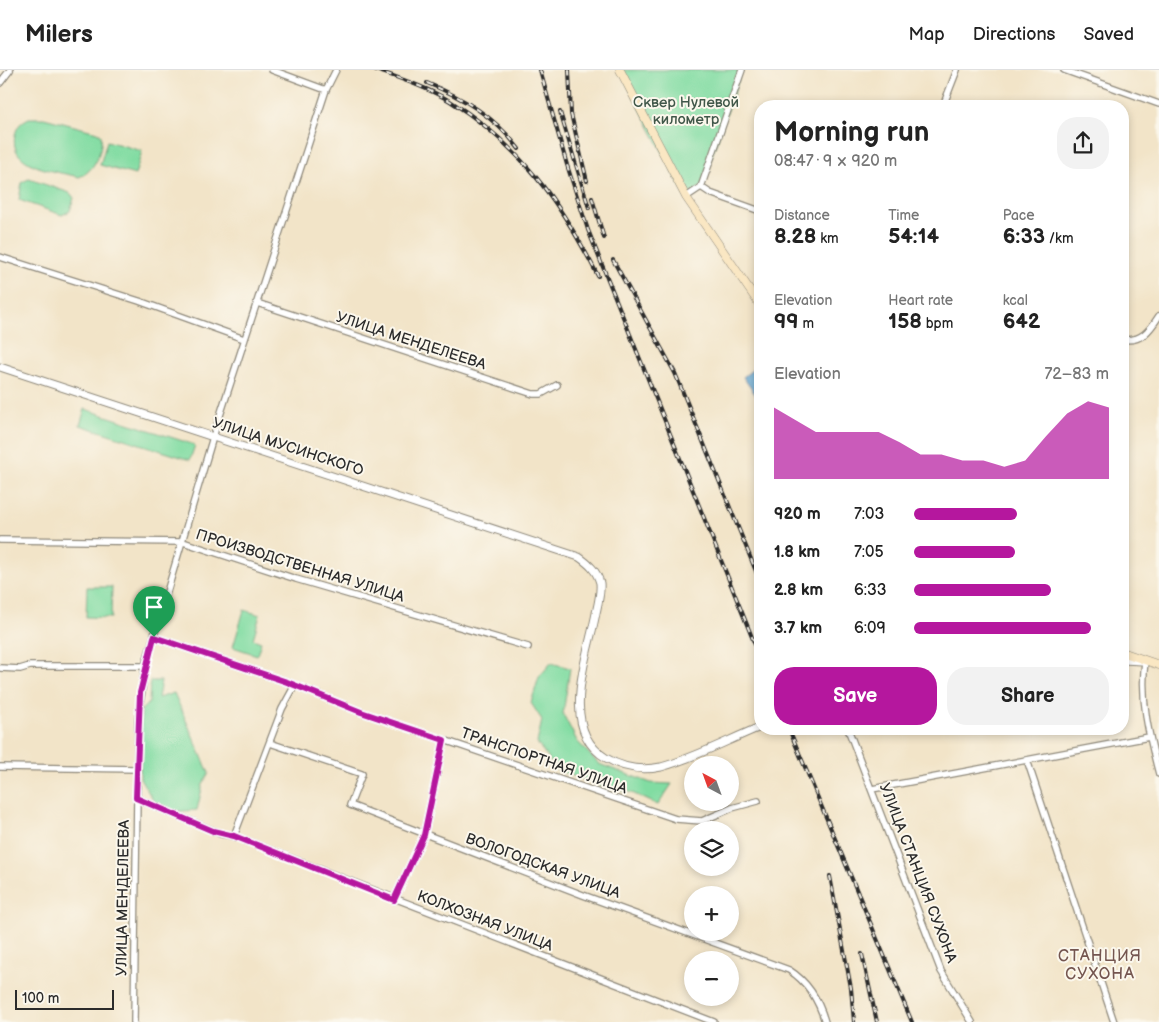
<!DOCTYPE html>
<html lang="en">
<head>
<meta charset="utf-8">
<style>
  body { margin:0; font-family:"Balsamiq Sans",sans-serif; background:#f2f2f2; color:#222; height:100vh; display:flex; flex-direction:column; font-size:19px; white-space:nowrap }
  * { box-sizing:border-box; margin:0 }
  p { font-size:16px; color:#767676 }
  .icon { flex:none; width:28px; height:28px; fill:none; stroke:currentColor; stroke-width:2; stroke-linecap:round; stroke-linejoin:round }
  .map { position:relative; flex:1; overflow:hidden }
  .drawer { position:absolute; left:754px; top:30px; width:375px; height:635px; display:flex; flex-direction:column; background:#fff; border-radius:20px; box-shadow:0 2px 8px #0003 }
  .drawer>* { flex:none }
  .needle { width:32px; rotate:319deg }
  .buttons { position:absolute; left:684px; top:686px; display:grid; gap:10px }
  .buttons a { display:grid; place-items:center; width:55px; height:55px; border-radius:50%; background:#fff; box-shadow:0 2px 8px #0003; font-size:25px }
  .scale { position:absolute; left:15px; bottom:12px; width:99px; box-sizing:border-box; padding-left:5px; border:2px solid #2b2b2b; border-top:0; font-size:14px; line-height:18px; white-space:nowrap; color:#2b2b2b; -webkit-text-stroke:4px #fbf7ec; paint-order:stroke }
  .pin { position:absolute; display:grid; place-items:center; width:42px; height:42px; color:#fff; margin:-51px -21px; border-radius:50% 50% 50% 0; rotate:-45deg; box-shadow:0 0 5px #0007 }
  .pin .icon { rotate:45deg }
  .round { display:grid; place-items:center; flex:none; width:52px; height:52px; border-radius:20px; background:#f2f2f2 }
  .head { display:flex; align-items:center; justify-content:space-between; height:85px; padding:0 20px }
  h1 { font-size:28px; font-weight:800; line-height:38px }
  .metrics { display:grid; grid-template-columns:repeat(3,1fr); gap:8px; height:85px; padding:5px 20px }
  .metrics div { display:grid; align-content:center }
  .metrics b { font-size:21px; font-weight:800 }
  .metrics small { font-size:14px; font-weight:400 }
  .metrics p { font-size:14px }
  .chart { height:140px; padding:10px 20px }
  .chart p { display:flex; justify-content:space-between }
  .chart svg { width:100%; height:90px; margin-top:5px; fill:#b5179e; opacity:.7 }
  .cta { display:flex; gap:10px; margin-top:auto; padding:10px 20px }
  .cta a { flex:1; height:58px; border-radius:20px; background:#b5179e; color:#fff; font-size:20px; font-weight:800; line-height:58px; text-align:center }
  .cta a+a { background:#f2f2f2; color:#222 }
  ul { padding:0 20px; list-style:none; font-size:16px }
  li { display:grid; grid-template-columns:80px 60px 1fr; align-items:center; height:38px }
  li i { height:12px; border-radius:6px; background:#b5179e }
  header { display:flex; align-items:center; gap:30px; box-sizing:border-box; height:70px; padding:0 25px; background:#fff; border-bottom:1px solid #e0e0e0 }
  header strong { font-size:24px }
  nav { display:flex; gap:28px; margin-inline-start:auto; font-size:18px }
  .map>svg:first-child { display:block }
</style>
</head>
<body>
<header>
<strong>Milers</strong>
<nav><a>Map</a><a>Directions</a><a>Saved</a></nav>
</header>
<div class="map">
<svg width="1159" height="952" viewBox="0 0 1159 952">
  <rect width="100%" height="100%" fill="#fbf7ec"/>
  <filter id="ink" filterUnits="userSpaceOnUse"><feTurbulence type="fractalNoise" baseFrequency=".02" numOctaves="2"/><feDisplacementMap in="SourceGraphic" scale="10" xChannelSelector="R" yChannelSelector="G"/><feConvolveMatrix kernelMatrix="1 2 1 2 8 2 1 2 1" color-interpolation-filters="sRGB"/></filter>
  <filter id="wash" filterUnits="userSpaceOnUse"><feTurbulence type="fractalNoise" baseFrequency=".0096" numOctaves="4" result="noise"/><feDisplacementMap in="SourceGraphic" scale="20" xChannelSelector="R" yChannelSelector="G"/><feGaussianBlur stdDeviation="1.12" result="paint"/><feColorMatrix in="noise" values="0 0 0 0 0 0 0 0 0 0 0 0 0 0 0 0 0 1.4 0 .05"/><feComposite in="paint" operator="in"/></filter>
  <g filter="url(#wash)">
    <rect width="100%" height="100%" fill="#f2e4c8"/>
    <path fill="#81dca2" stroke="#568466" d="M 620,0 L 742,0 L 701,117 L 686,127 Z
      M 29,48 L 44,48 L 97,62 L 101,65 C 103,81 94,102 79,107 C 57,101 8,98 15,65 C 17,56 21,52 29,48 Z
      M 107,71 L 142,81 L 135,105 L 100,95 Z
      M 29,109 L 70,123 L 74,128 L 70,141 L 62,145 L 19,130 L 22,112 Z
      M 85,339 L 195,375 L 190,390 L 80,355 Z
      M 87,517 L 112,517 L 111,548 L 86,547 Z
      M 244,540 L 260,545 L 253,569 L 261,572 L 257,585 L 233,577 Z
      M 551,593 L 570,598 L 563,644 L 577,671 L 599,694 L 651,713 L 672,714 L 658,735 L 630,722 L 606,718 L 557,700 L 537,673 L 542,650 L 531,633 L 539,607 Z
      M 150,611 L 161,611 L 158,628 L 174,623 L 209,703 L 203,714 L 197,740 L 171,742 L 156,735 L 140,708 L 141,640 L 149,633 Z"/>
    <path fill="#59a1d0" stroke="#42667e" d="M 760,294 L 760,331 L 743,307 Z"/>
  </g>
  <g filter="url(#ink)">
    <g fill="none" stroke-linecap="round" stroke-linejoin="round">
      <g stroke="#8e887a" stroke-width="8">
        <path id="minor" d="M 272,0 L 326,20
          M 1064,0 L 1159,34
          M 0,13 L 10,0
          M 943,36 L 957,0
          M 701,117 L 710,123 L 760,141
          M 686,127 L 701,117 L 742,0
          M 0,187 L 139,231 L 244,269
          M 257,233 L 533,324 L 541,324 L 557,315
          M 1122,269 C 1141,273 1150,260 1159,246
          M 0,470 L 183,472 L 296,509 L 528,577
          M 154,567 L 287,612 L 361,642 L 444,670 L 676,749 L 702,751 L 732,738 L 758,731
          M 1145,591 C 1140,630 1149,666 1159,704
          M 0,598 L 20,599 L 30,596 L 145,596
          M 848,659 L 941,901 L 972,952
          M 270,673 L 362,704 L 350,735 L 583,825 L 789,900 C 808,912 819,931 825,952
          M 1027,690 L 1114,952
          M 0,697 L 137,699
          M 872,719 L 1149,667
          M 136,728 L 221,764 L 234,766 L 714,952
          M 234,766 L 282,639 L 295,615
          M 394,830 L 424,765 L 444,670
          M 134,952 L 138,651 L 145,596 L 213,367 L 326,20 L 336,0"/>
      </g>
      <g stroke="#8e887a" stroke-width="9">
        <path id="tertiary" d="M 0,297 L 579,487 C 589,494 597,501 600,513 C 601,523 598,534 596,543 C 588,586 558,659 606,688 C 623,698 642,701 661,697 C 695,688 728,670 760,657
          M 1122,590 L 1142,591"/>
      </g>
      <g stroke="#8e887a" stroke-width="9">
        <path id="secondary" d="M 620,0 L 686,127 L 760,235
          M 1122,582 L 1159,595"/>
      </g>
      <use href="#minor" stroke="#fff" stroke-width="5.5"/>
      <use href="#tertiary" stroke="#fff" stroke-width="7"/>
      <use href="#secondary" stroke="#fae7c3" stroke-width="8"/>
      <g stroke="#2b2b2b" stroke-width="4">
        <path id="rail" d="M 376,0 C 401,9 428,18 450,31 C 520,75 561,133 598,206
          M 540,0 L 567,95 L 588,160 L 760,587
          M 569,0 L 571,44 L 587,111
          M 427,13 C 464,28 495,47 519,79
          M 560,42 L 589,138
          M 592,128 L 604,168
          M 613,190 L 675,303 L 760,511
          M 789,659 L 912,952
          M 830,806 L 851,918 L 854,952
          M 862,884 L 877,952"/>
      </g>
      <use href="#rail" stroke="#fbf7ec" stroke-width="2" stroke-dasharray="5.5" stroke-linecap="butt"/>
    </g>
  </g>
  <g fill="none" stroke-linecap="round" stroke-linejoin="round" filter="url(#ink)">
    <g stroke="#fff" stroke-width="10">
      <path id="route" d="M 154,567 L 287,612 L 361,642 L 444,670 L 424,765 L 394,830 L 234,766 L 213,761 L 136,728 L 140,623 Z"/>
    </g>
    <use href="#route" stroke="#b5179e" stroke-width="6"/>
  </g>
  <g text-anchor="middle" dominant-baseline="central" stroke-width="4" stroke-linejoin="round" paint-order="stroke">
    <g font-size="15" fill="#405749" stroke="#fbf7ec">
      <text x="686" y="32">Сквер Нулевой<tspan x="686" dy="17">километр</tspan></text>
    </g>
    <g font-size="15" fill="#2b2b2b" stroke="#fbf7ec">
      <text transform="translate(411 271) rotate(18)">УЛИЦА МЕНДЕЛЕЕВА</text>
      <text transform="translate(288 377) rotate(18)">УЛИЦА МУСИНСКОГО</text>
      <text transform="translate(300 496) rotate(17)">ПРОИЗВОДСТВЕННАЯ УЛИЦА</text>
      <text transform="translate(544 691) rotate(19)">ТРАНСПОРТНАЯ УЛИЦА</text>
      <text transform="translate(543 796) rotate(20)">ВОЛОГОДСКАЯ УЛИЦА</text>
      <text transform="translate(918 803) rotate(69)">УЛИЦА СТАНЦИЯ СУХОНА</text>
      <text transform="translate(123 828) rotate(-89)">УЛИЦА МЕНДЕЛЕЕВА</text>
      <text transform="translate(485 851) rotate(21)">КОЛХОЗНАЯ УЛИЦА</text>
    </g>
    <g font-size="16" letter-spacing="1" fill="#74554f" stroke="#fbf7ec">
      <text x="1100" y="886">СТАНЦИЯ<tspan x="1100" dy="18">СУХОНА</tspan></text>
    </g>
  </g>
</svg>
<div class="buttons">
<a><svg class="needle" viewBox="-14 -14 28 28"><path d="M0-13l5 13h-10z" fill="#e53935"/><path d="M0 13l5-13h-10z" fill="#767676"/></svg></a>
<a><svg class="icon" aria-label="layers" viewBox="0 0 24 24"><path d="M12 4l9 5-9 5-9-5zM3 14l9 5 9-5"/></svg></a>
<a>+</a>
<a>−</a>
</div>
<div class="scale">100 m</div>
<div class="pin" style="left:154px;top:567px;background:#1e9e55"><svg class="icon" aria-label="arrive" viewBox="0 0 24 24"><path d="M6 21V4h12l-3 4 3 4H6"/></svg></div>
<section class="drawer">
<div class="head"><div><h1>Morning run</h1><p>08:47 · 9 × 920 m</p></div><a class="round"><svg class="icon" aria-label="share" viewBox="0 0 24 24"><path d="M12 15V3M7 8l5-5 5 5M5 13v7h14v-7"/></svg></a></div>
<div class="metrics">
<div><p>Distance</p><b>8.28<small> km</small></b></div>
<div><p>Time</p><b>54:14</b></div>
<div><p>Pace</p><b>6:33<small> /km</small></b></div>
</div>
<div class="metrics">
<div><p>Elevation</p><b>99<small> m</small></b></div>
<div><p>Heart rate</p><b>158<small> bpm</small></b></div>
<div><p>kcal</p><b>642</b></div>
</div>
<div class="chart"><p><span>Elevation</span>72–83 m</p>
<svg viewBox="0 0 160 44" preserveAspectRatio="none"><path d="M0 44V9L10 15L20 21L30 21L40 21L50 21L60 26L70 32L80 32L90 35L100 35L110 38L120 35L130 23L140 12L150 6L160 9V44z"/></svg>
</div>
<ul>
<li><b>920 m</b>7:03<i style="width:53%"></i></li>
<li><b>1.8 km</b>7:05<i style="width:52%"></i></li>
<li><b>2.8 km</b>6:33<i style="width:70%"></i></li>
<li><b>3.7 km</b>6:09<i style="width:91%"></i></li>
</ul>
<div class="cta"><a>Save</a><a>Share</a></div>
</section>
</div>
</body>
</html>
